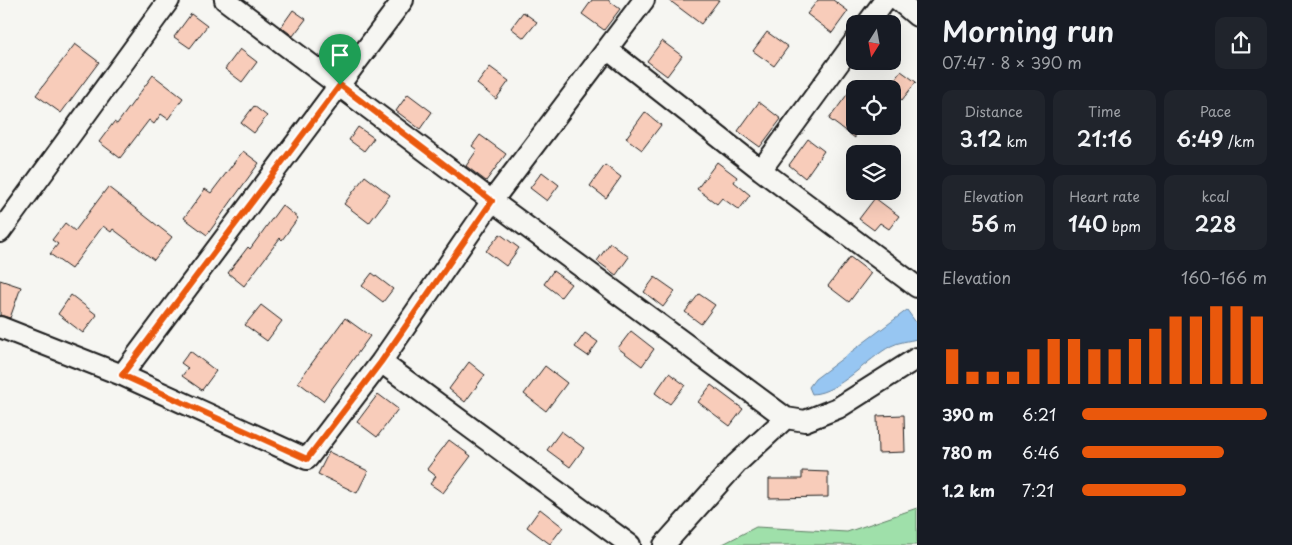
<!DOCTYPE html>
<html lang="en">
<head>
<meta charset="utf-8">
<style>
  body { margin:0; font-family:"Playpen Sans",sans-serif; background:#20242c; color:#f1f3f6; height:100vh; display:flex; flex-direction:column; font-size:19px; white-space:nowrap }
  * { box-sizing:border-box; margin:0 }
  p { font-size:16px; color:#9ea1a6 }
  .icon { flex:none; width:28px; height:28px; fill:none; stroke:currentColor; stroke-width:2; stroke-linecap:round; stroke-linejoin:round }
  .map { position:relative; flex:1; overflow:hidden }
  .details { display:flex; flex-direction:column; background:#171b24; width:375px }
  .details>* { flex:none }
  .needle { width:32px; rotate:191deg }
  .tools { position:absolute; left:846px; top:15px; display:grid; gap:10px }
  .tools a { display:grid; place-items:center; width:55px; height:55px; border-radius:10px; background:#171b24; box-shadow:0 5px 20px #0002; font-size:25px }
  .pin { position:absolute; display:grid; place-items:center; width:42px; height:42px; color:#fff; margin:-51px -21px; border-radius:50% 50% 50% 0; rotate:-45deg; box-shadow:0 0 5px #0007 }
  .pin .icon { rotate:45deg }
  .round { display:grid; place-items:center; flex:none; width:52px; height:52px; border-radius:10px; background:#20242c }
  .summary { display:flex; align-items:center; justify-content:space-between; height:85px; padding:0 25px }
  h1 { font-size:28px; font-weight:600; line-height:38px }
  .metrics { display:grid; grid-template-columns:repeat(3,1fr); gap:8px; height:85px; padding:5px 25px }
  .metrics div { display:grid; align-content:center; border-radius:10px; background:#20242c; text-align:center }
  .metrics b { font-size:21px; font-weight:600 }
  .metrics small { font-size:14px; font-weight:400 }
  .metrics p { font-size:14px }
  .chart { height:140px; padding:10px 25px }
  .chart p { display:flex; justify-content:space-between }
  .chart svg { width:100%; height:90px; margin-top:5px; stroke:#ea580c; stroke-width:6 }
  ul { padding:0 25px; list-style:none; font-size:16px }
  li { display:grid; grid-template-columns:80px 60px 1fr; align-items:center; height:38px }
  li i { height:12px; border-radius:6px; background:#ea580c }
  main { display:flex; flex:1; min-height:0 }
  .map>svg:first-child { display:block }
</style>
</head>
<body>
<main>
<div class="map">
<svg width="917" height="545" viewBox="0 0 917 545">
  <rect width="100%" height="100%" fill="#f6f6f2"/>
  <filter id="ink" filterUnits="userSpaceOnUse"><feTurbulence type="fractalNoise" baseFrequency=".02" numOctaves="2"/><feDisplacementMap in="SourceGraphic" scale="10" xChannelSelector="R" yChannelSelector="G"/><feConvolveMatrix kernelMatrix="1 2 1 2 8 2 1 2 1" color-interpolation-filters="sRGB"/></filter>
  <g filter="url(#ink)">
    <path fill="#9fe0aa" stroke="#5e7e63" d="M 917,508 L 917,545 L 721,545 L 756,527 L 847,532 Z"/>
    <path fill="#97c6f2" stroke="#66829c" d="M 907,310 L 917,324 L 917,339 C 909,341 898,342 891,346 C 868,358 839,393 812,394 L 809,387 L 815,379 Z"/>
    <path fill="#f8ccba" stroke="#1c1c1c" d="M 592,0 L 608,0 L 620,9 L 604,30 L 582,14 Z
      M 669,0 L 719,0 L 701,24 Z
      M 818,0 L 833,0 L 848,11 L 832,33 L 807,14 Z
      M 293,10 L 306,19 L 293,36 L 281,27 Z
      M 523,12 L 537,22 L 524,38 L 511,28 Z
      M 191,14 L 207,26 L 190,48 L 174,37 Z
      M 767,32 L 788,47 L 774,66 L 753,51 Z
      M 338,34 L 354,46 L 337,69 L 321,57 Z
      M 662,41 L 682,56 L 667,76 L 647,61 Z
      M 75,44 L 99,62 L 61,113 L 36,95 Z
      M 240,49 L 257,62 L 242,82 L 225,69 Z
      M 490,67 L 509,81 L 496,99 L 477,84 Z
      M 901,71 L 916,82 L 902,100 L 892,92 L 892,89 L 887,89 Z
      M 153,75 L 183,98 L 168,119 L 161,114 L 154,124 L 149,120 L 120,158 L 99,142 L 114,122 L 117,124 Z
      M 855,84 L 855,138 L 829,119 Z
      M 408,94 L 432,112 L 420,129 L 396,111 Z
      M 759,102 L 781,119 L 760,147 L 738,131 Z
      M 254,106 L 267,116 L 254,133 L 241,123 Z
      M 645,112 L 661,125 L 642,150 L 626,138 Z
      M 358,127 L 374,138 L 364,151 L 349,140 Z
      M 480,135 L 506,154 L 486,181 L 466,166 L 477,150 L 472,146 Z
      M 808,139 L 824,151 L 805,178 L 789,165 Z
      M 243,151 L 259,163 L 207,235 L 184,218 L 205,189 L 211,193 Z
      M 717,162 L 737,177 L 734,182 L 750,195 L 739,210 L 722,198 L 717,204 L 697,189 Z
      M 605,165 L 621,177 L 606,198 L 590,186 Z
      M 542,172 L 559,185 L 547,201 L 530,188 Z
      M 365,176 L 390,195 L 369,223 L 344,204 Z
      M 108,187 L 172,237 L 154,260 L 113,229 L 111,232 L 103,226 L 71,269 L 50,254 L 58,244 L 52,240 L 65,223 L 75,231 Z
      M 875,198 L 899,216 L 889,229 L 880,223 L 874,230 L 859,219 Z
      M 282,205 L 298,218 L 282,240 L 280,238 L 244,286 L 228,273 L 248,247 L 250,249 Z
      M 500,234 L 519,248 L 506,266 L 486,251 Z
      M 610,243 L 629,257 L 616,275 L 597,261 Z
      M 850,257 L 871,273 L 849,302 L 828,286 Z
      M 553,271 L 571,284 L 561,297 L 544,284 Z
      M 372,273 L 393,289 L 383,302 L 362,286 Z
      M 655,277 L 675,291 L 663,307 L 644,292 Z
      M 0,280 L 21,287 L 10,318 L 0,315 Z
      M 699,294 L 715,305 L 701,324 L 685,312 Z
      M 71,295 L 97,315 L 83,333 L 58,314 Z
      M 261,305 L 282,321 L 267,341 L 245,325 Z
      M 345,318 L 370,336 L 323,401 L 298,382 Z
      M 631,331 L 654,349 L 642,366 L 618,348 Z
      M 585,333 L 598,342 L 588,356 L 575,347 Z
      M 190,351 L 216,371 L 202,390 L 182,376 L 188,368 L 181,363 Z
      M 469,362 L 485,375 L 465,402 L 449,389 Z
      M 545,366 L 567,383 L 546,411 L 524,394 Z
      M 669,373 L 685,385 L 670,404 L 655,393 Z
      M 711,385 L 743,409 L 730,426 L 698,402 Z
      M 378,394 L 398,409 L 377,437 L 357,422 Z
      M 904,415 L 905,452 L 878,453 L 877,416 Z
      M 561,431 L 584,448 L 570,467 L 547,450 Z
      M 449,440 L 471,456 L 443,493 L 430,484 L 436,476 L 427,469 Z
      M 329,452 L 368,471 L 357,493 L 318,474 Z
      M 802,471 L 828,472 L 828,497 L 769,498 L 769,479 L 802,479 Z
      M 540,509 L 563,527 L 550,544 L 527,527 Z"/>
    <g fill="none" stroke-linecap="round" stroke-linejoin="round">
      <g stroke="#1c1c1c" stroke-width="24">
        <path id="minor" d="M 225,0 L 492,201 L 786,418
          M 898,0 L 917,16
          M 867,24 L 885,0
          M 607,49 L 761,170 L 917,287
          M 761,170 L 855,41
          M 0,232 L 169,0
          M 0,327 L 122,375 L 307,459 L 381,362 L 492,201 L 644,0
          M 381,362 L 630,545
          M 122,375 L 403,0
          M 664,545 L 736,464 L 786,418 L 805,421 L 838,408 L 917,358"/>
      </g>
      <use href="#minor" stroke="#f6f6f2" stroke-width="20"/>
    </g>
  </g>
  <g fill="none" stroke-linecap="round" stroke-linejoin="round" filter="url(#ink)">
    <g stroke="#fff" stroke-width="10">
      <path id="route" d="M 340,85 L 492,201 L 381,362 L 307,459 L 122,375 Z"/>
    </g>
    <use href="#route" stroke="#ea580c" stroke-width="6"/>
  </g>
</svg>
<div class="tools">
<a><svg class="needle" viewBox="-14 -14 28 28"><path d="M0-13l5 13h-10z" fill="#e53935"/><path d="M0 13l5-13h-10z" fill="#9ea1a6"/></svg></a>
<a><svg class="icon" aria-label="locate" viewBox="0 0 24 24"><circle cx="12" cy="12" r="6"/><path d="M12 2v4M12 18v4M2 12h4M18 12h4"/></svg></a>
<a><svg class="icon" aria-label="layers" viewBox="0 0 24 24"><path d="M12 4l9 5-9 5-9-5zM3 14l9 5 9-5"/></svg></a>
</div>
<div class="pin" style="left:340px;top:85px;background:#1e9e55"><svg class="icon" aria-label="arrive" viewBox="0 0 24 24"><path d="M6 21V4h12l-3 4 3 4H6"/></svg></div>
</div>
<section class="details">
<div class="summary"><div><h1>Morning run</h1><p>07:47 · 8 × 390 m</p></div><a class="round"><svg class="icon" aria-label="share" viewBox="0 0 24 24"><path d="M12 15V3M7 8l5-5 5 5M5 13v7h14v-7"/></svg></a></div>
<div class="metrics">
<div><p>Distance</p><b>3.12<small> km</small></b></div>
<div><p>Time</p><b>21:16</b></div>
<div><p>Pace</p><b>6:49<small> /km</small></b></div>
</div>
<div class="metrics">
<div><p>Elevation</p><b>56<small> m</small></b></div>
<div><p>Heart rate</p><b>140<small> bpm</small></b></div>
<div><p>kcal</p><b>228</b></div>
</div>
<div class="chart"><p><span>Elevation</span>160–166 m</p>
<svg viewBox="0 0 160 44" preserveAspectRatio="none"><path d="M5 44V27M15 44V38M25 44V38M35 44V38M45 44V27M55 44V22M65 44V22M75 44V27M85 44V27M95 44V22M105 44V17M115 44V11M125 44V11M135 44V6M145 44V6M155 44V11"/></svg>
</div>
<ul>
<li><b>390 m</b>6:21<i style="width:100%"></i></li>
<li><b>780 m</b>6:46<i style="width:77%"></i></li>
<li><b>1.2 km</b>7:21<i style="width:56%"></i></li>
</ul>
</section>
</main>
</body>
</html>
